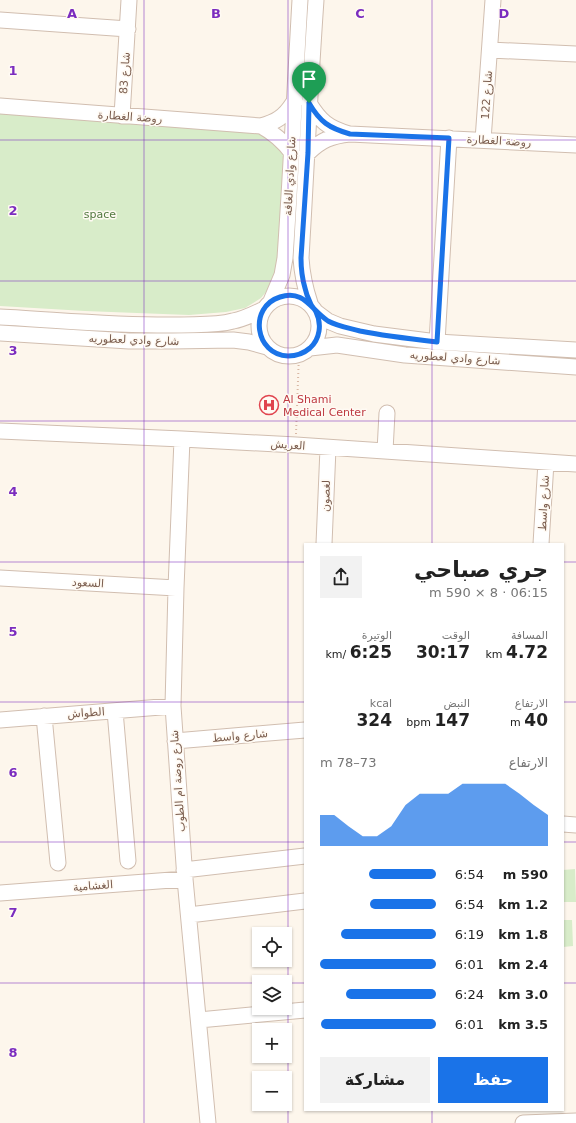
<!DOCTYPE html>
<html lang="ar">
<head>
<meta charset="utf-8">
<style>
  body { margin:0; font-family:"DejaVu Sans",Cairo,sans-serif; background:#f2f2f2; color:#222; direction:rtl; height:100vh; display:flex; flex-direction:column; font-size:15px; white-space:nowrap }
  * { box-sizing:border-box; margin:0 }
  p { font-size:13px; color:#767676 }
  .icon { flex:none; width:22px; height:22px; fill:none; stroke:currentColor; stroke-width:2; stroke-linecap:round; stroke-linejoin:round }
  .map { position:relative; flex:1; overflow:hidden; direction:ltr }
  .drawer { position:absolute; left:304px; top:543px; width:260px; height:568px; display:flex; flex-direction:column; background:#fff; border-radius:0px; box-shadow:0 1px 3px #0004; direction:rtl }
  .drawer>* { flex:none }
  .controls { position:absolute; left:252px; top:927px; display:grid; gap:8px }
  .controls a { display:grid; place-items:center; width:40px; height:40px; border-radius:0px; background:#fff; box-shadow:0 1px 3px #0004; font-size:20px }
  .pin { position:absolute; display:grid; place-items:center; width:34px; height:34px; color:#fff; margin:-41px -17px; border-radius:50% 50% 50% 0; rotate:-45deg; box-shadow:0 0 4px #0007 }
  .pin .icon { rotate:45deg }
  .round { display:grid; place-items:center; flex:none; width:42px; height:42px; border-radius:0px; background:#f2f2f2 }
  .head { display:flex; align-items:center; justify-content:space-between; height:68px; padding:0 16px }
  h1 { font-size:22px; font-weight:800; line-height:30px }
  .figures { display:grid; grid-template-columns:repeat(3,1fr); gap:6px; height:68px; padding:4px 16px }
  .figures div { display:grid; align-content:center }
  .figures b { font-size:17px; font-weight:800 }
  .figures small { font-size:11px; font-weight:400 }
  .figures p { font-size:11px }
  .chart { height:112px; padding:8px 16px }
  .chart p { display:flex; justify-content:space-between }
  .chart svg { width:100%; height:72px; margin-top:4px; fill:#1a73e8; opacity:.7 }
  .action { display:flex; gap:8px; margin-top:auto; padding:8px 16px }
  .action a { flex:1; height:46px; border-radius:0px; background:#1a73e8; color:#fff; font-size:16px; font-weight:800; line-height:46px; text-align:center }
  .action a+a { background:#f2f2f2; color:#222 }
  ul { padding:0 16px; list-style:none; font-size:13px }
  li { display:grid; grid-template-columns:64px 48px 1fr; align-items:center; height:30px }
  li i { height:10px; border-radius:5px; background:#1a73e8 }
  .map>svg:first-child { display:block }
</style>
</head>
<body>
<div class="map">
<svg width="576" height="1123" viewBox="0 0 576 1123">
  <rect width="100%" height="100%" fill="#fdf6ec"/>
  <path fill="#d8ecc9" d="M 0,109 L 261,133 L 270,137 L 284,154 L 281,259 L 271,286 L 261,298 L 245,308 L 226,312 L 189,315 L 85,311 L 0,306 Z
    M 575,869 L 576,902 L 563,902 L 563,870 Z
    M 563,920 L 572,920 L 573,946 L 563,947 Z"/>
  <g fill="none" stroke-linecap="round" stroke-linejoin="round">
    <g stroke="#d1beb0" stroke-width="17">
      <path id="minor" d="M 0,20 L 128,29
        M 490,50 L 576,54
        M 309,103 C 320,121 328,128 349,134
        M 0,106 L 261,126 C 276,122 284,117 293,103
        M 122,116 L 129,0
        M 261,126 C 274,133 283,141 292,153
        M 483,140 L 493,0
        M 308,153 C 321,140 331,136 350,134 L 576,145
        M259 326a30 30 0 1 1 60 0a30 30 0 1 1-60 0Z
        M 271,301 L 282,275 L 285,258 C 291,172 295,86 300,0
        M 310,303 C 305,288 302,274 301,258 C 306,172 310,86 316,0
        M 316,312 L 328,321 L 340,326 L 374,334 L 437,342 L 576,350
        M 0,317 C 59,320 118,326 178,325 C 196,324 215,326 233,321 C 244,319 254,314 264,309
        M 0,333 L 129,341 L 172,341 L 233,340 L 249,342 L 267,347
        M 437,342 L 449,138
        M 310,348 L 337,345 L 405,355 L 576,367
        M 0,431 L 182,439 L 296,445 L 576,464
        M 182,439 L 176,588 L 173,706 L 185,879 L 208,1123
        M 385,451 L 387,413
        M 324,544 L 328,448
        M 541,544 L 546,462
        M 0,578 L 176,588
        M 115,711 L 128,861
        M 44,716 L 58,863
        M 0,720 L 173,706
        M 175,741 L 305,730
        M 563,824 L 576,825
        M 184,870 L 305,856
        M 0,893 L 185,879
        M 189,915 L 305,901
        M 199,1020 L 305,1010
        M 523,1123 L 576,1121"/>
    </g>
    <path stroke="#d9b8a5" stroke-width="2" stroke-dasharray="1 3" stroke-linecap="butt" d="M 296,434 L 299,354"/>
    <use href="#minor" stroke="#fff" stroke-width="15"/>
  </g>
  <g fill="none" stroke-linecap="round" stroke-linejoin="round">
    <g stroke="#fff" stroke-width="8">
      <path id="route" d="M 309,103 L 308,153 L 301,258 C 301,268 302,278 305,288 C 306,293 308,298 310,302 C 311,306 315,309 316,312 C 322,324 320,339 310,348 C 303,354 296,356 288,356 C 255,355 248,307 280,297 C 304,289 311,310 328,321 C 337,326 349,328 360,331 C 385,336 411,339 437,342 L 449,138 L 350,134 C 329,128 320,122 309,103"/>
    </g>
    <use href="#route" stroke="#1a73e8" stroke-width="5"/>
  </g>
  <path fill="none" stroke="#7b2cbf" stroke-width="1" stroke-opacity="0.55" d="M 144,0 L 144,1123M 288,0 L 288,1123M 432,0 L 432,544M 0,140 L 576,140M 0,281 L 576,281M 0,421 L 576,421M 0,562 L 305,562M 563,562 L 576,562M 0,702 L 305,702M 563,702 L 576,702M 0,842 L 305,842M 563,842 L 576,842M 0,983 L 259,983M 285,983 L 305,983M 563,983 L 576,983M 432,1110 L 432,1123"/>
  <defs>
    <g id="hospital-ring" transform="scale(1)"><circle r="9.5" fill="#fffaf3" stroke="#e0444e" stroke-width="1.5"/><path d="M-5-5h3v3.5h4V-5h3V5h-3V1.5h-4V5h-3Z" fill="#e0444e"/></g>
  </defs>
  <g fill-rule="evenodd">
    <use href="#hospital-ring" x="269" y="405"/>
  </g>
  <g text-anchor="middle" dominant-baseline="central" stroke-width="3" stroke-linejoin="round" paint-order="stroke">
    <g font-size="11" fill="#7a5c4d" stroke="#fffaf3">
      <text transform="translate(125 73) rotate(-86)">شارع 83</text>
      <text transform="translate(487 95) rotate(-86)">شارع 122</text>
      <text transform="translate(130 117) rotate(4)">روضة الغطارة</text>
      <text transform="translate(499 141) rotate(3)">روضة الغطارة</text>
      <text transform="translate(290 176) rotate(-87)">شارع وادي الغافة</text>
      <text transform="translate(134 340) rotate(2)">شارع وادي لعطوريه</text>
      <text transform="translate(455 358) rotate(4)">شارع وادي لعطوريه</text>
      <text transform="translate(288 445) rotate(4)">العريش</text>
      <text transform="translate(326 496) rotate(-88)">لغصون</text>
      <text transform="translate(544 503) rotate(-87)">شارع واسط</text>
      <text transform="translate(88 583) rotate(3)">السعود</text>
      <text transform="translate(86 713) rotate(-4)">الطواش</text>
      <text transform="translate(240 736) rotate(-5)">شارع واسط</text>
      <text transform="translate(178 781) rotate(-94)">شارع روضة ام الطوب</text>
      <text transform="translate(93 886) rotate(-4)">الغشامية</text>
    </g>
    <g font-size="11" fill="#537a41" stroke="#fffaf3">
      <text x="100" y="214">space</text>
    </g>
    <g font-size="11" fill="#be3a42" stroke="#fffaf3" text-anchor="start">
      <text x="283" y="399">Al Shami<tspan x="283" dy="13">Medical Center</tspan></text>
    </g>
  </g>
  <g font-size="13" text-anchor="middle" font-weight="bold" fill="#7b2cbf" stroke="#fffaf3" stroke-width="3" stroke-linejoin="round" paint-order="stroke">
    <text x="72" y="18">A</text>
    <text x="216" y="18">B</text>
    <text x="360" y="18">C</text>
    <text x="504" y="18">D</text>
    <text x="13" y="75">1</text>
    <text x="13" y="215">2</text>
    <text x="13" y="355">3</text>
    <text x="13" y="496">4</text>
    <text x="13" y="636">5</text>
    <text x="13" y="777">6</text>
    <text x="13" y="917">7</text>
    <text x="13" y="1057">8</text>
  </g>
</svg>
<div class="controls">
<a><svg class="icon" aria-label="locate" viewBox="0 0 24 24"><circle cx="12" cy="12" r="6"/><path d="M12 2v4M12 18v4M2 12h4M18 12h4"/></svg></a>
<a><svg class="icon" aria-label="layers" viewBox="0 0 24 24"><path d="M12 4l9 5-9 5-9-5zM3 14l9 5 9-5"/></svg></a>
<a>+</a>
<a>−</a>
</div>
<div class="pin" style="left:309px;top:103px;background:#1e9e55"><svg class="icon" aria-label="arrive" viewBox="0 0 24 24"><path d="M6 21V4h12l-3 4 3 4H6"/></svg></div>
<section class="drawer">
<div class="head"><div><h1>جري صباحي</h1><p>06:15 · 8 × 590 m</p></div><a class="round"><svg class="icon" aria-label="share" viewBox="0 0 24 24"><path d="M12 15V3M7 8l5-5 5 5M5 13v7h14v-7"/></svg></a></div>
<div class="figures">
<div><p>المسافة</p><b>4.72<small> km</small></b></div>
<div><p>الوقت</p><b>30:17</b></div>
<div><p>الوتيرة</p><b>6:25<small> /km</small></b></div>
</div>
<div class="figures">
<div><p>الارتفاع</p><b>40<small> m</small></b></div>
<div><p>النبض</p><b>147<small> bpm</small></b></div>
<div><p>kcal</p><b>324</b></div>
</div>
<div class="chart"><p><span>الارتفاع</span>73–78 m</p>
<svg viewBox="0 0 160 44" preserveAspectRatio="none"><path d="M0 44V25L10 25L20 32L30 38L40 38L50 32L60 19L70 12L80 12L90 12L100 6L110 6L120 6L130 6L140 12L150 19L160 25V44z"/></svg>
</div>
<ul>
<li><b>590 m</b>6:54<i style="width:58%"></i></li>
<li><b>1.2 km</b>6:54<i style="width:57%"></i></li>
<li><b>1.8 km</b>6:19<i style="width:82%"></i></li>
<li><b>2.4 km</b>6:01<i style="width:100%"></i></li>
<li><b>3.0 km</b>6:24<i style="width:78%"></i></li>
<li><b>3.5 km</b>6:01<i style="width:99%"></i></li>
</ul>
<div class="action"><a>حفظ</a><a>مشاركة</a></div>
</section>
</div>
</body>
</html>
